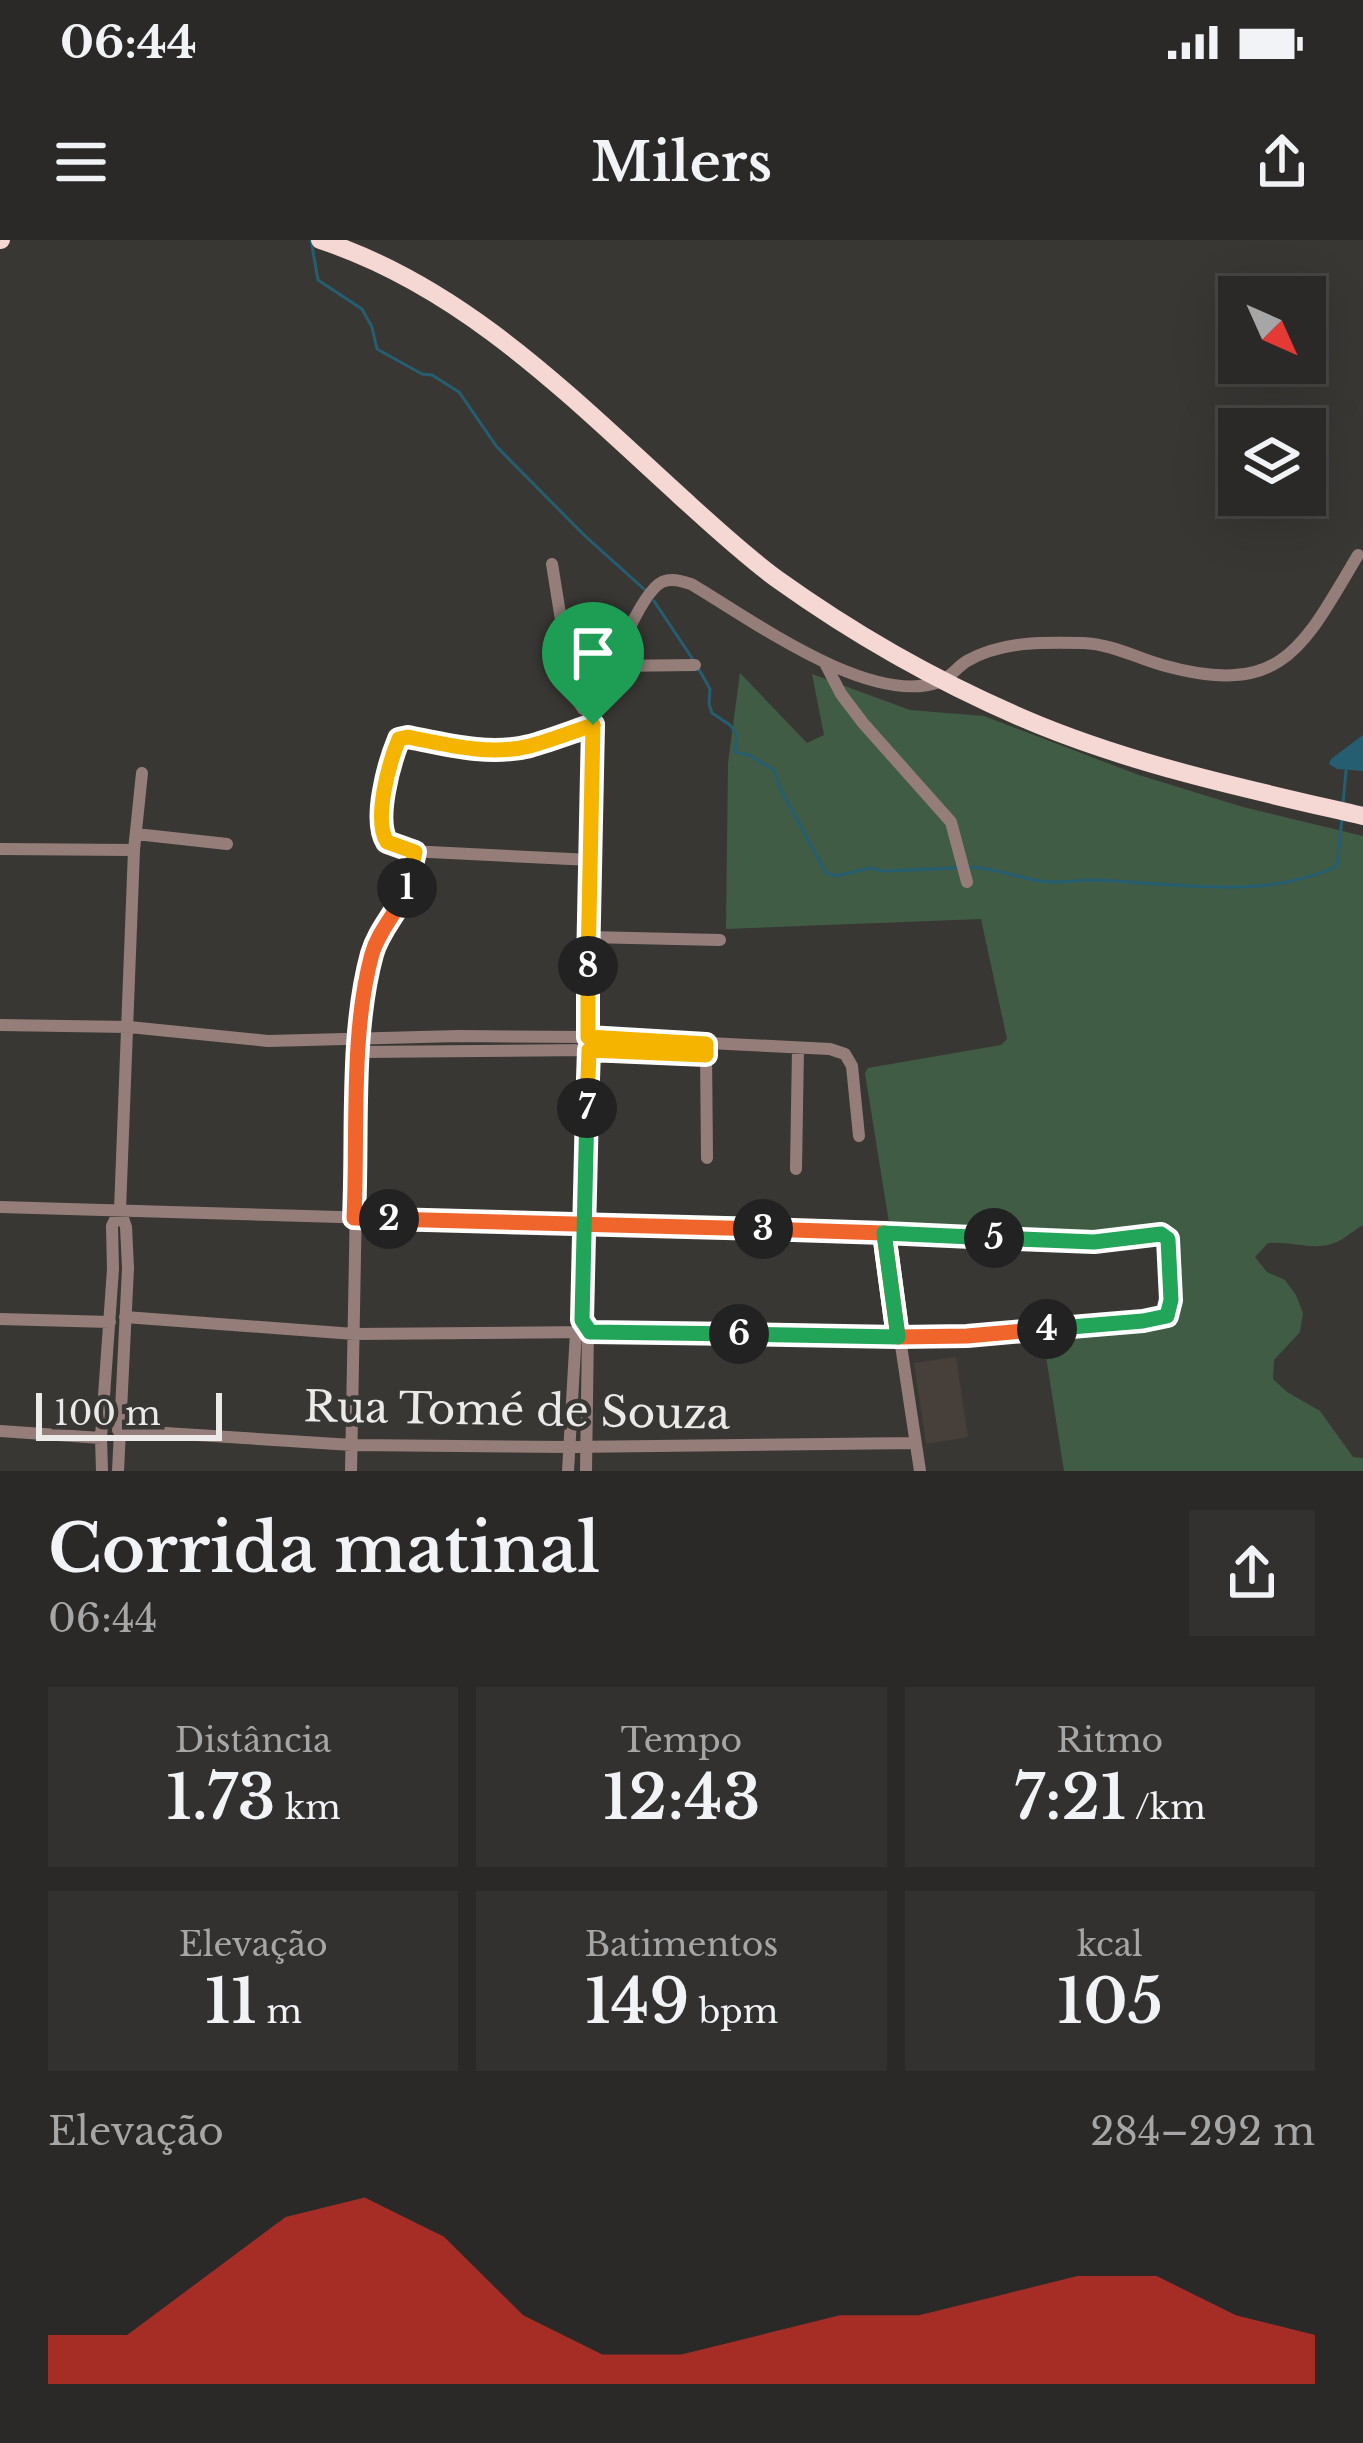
<!DOCTYPE html>
<html lang="pt">
<head>
<meta charset="utf-8">
<style>
  body { margin:0; font-family:"Libre Baskerville",serif; background:#33312f; color:#f1f3f6; height:100vh; display:flex; flex-direction:column; font-size:45px; white-space:nowrap }
  * { box-sizing:border-box; margin:0 }
  p { font-size:39px; color:#a6a6a7 }
  .icon { flex:none; width:66px; height:66px; fill:none; stroke:currentColor; stroke-width:2; stroke-linecap:round; stroke-linejoin:round }
  .map { position:relative; height:1231px; overflow:hidden }
  .drawer { display:flex; flex-direction:column; background:#2b2927; flex:1 }
  .drawer>* { flex:none }
  .needle { width:78px; rotate:135deg }
  .fabs { position:absolute; left:1218px; top:36px; display:grid; gap:24px }
  .fabs a { display:grid; place-items:center; width:108px; height:108px; border-radius:0px; background:#2b2927; box-shadow:0 12px 48px #0002,0 0 0 3px #474544; font-size:60px }
  .scale { position:absolute; left:36px; bottom:30px; width:186px; box-sizing:border-box; padding-left:12px; border:6px solid #eceae9; border-top:0; font-size:33px; line-height:42px; white-space:nowrap; color:#eceae9; -webkit-text-stroke:9px #393734; paint-order:stroke }
  .pin { position:absolute; display:grid; place-items:center; width:102px; height:102px; color:#fff; margin:-123px -51px; border-radius:50% 50% 50% 0; rotate:-45deg; box-shadow:0 0 12px #0007 }
  .pin .icon { rotate:45deg }
  .km { position:absolute; width:60px; height:60px; margin:-30px; border-radius:50%; background:#222; color:#fff; font-size:33px; line-height:60px; text-align:center }
  .round { display:grid; place-items:center; flex:none; width:126px; height:126px; border-radius:0px; background:#33312f }
  .headline { display:flex; align-items:center; justify-content:space-between; height:204px; padding:0 48px }
  h1 { font-size:66px; font-weight:600; line-height:90px }
  .figures { display:grid; grid-template-columns:repeat(3,1fr); gap:18px; height:204px; padding:12px 48px }
  .figures div { display:grid; align-content:center; border-radius:0px; background:#33312f; text-align:center }
  .figures b { font-size:60px; font-weight:600 }
  .figures small { font-size:33px; font-weight:400 }
  .figures p { font-size:33px }
  .chart { height:336px; padding:24px 48px }
  .chart p { display:flex; justify-content:space-between }
  .chart svg { width:100%; height:216px; margin-top:12px; fill:#d93025; opacity:.7 }
  .status { display:flex; justify-content:space-between; align-items:center; height:84px; padding:0 60px; background:#2b2927; direction:ltr }
  .status svg { height:33px; fill:currentColor }
  header { display:flex; justify-content:space-between; align-items:center; height:156px; padding:0 48px; background:#2b2927; font-size:54px; font-weight:600 }
  .map>svg:first-child { display:block }
</style>
</head>
<body>
<div class="status"><b>06:44</b><svg viewBox="0 0 49 12"><path d="M0 12V9h3v3zM5 12V6h3v6zM10 12V3h3v9zM15 12V0h3v12zM26 1h20v11H26zM47 4h2v5h-2z"/></svg></div>
<header><svg class="icon" aria-label="menu" viewBox="0 0 24 24"><path d="M4 6h16M4 12h16M4 18h16"/></svg>Milers<svg class="icon" aria-label="share" viewBox="0 0 24 24"><path d="M12 15V3M7 8l5-5 5 5M5 13v7h14v-7"/></svg></header>
<div class="map">
<svg width="1363" height="1231" viewBox="0 0 1363 1231">
  <rect width="100%" height="100%" fill="#393734"/>
  <path fill="#473f39" d="M 956,1117 L 968,1197 L 926,1204 L 914,1123 Z"/>
  <path fill="#405c45" d="M 740,433 L 807,503 L 824,495 L 812,434 L 910,470 L 984,476 L 1139,535 L 1243,567 L 1363,596 L 1363,985 C 1351,992 1342,1002 1328,1005 C 1311,1009 1287,1001 1268,1003 L 1255,1017 L 1267,1032 L 1285,1040 L 1296,1055 L 1303,1073 L 1300,1092 L 1274,1120 L 1273,1139 L 1287,1152 L 1320,1171 L 1353,1217 L 1363,1218 L 1363,1231 L 1064,1231 L 1042,1091 L 1167,1074 L 1159,997 L 891,995 L 865,833 L 868,828 L 1001,805 L 1007,799 L 981,679 L 726,689 L 728,523 Z"/>
  <path fill="#265e71" d="M 1363,495 L 1363,531 L 1337,529 L 1329,524 L 1331,519 Z"/>
  <g fill="none" stroke-linecap="round" stroke-linejoin="round">
    <path stroke="#265e71" stroke-width="3" d="M 311,0 L 318,40 L 362,69 L 372,87 L 377,109 L 422,134 L 432,135 L 459,152 L 497,207 L 584,295 L 644,349
      M 654,361 L 692,418
      M 697,426 L 710,449 L 709,464 L 712,473 L 730,485 L 737,495 L 735,512 L 749,515 L 774,530 L 780,548 L 826,633 L 836,636 L 870,628 L 884,631 L 957,628
      M 1343,563 L 1346,531
      M 967,627 C 993,627 1015,637 1040,641 C 1059,644 1078,640 1096,640 C 1175,643 1263,661 1337,626 L 1342,579"/>
    <path stroke="#957e7a" stroke-width="12" d="M 552,324 L 573,454 L 583,469 L 595,474
      M 825,423 L 841,454 L 863,483 L 951,582 L 967,642
      M 611,426 L 695,425
      M 136,594 L 227,604
      M 0,609 L 134,610
      M 591,620 L 409,611 L 387,602 C 373,582 388,519 401,498 C 426,498 452,508 478,509 C 520,512 555,497 594,485
      M 588,697 L 720,700
      M 0,785 L 129,787 L 268,801 L 459,796 L 588,797 L 830,809 L 845,814 L 852,826 L 859,896
      M 588,797 L 595,474 C 604,447 638,354 662,342 C 672,338 681,341 691,344 C 751,379 869,467 939,442 C 950,438 957,427 967,421 C 1002,401 1044,402 1083,403 C 1111,404 1135,417 1162,425 C 1283,459 1303,407 1358,315
      M 706,811 L 707,918
      M 359,812 L 589,810 L 706,815
      M 796,929 L 798,808
      M 0,967 L 884,993 L 1094,1002 L 1161,994 L 1167,997 L 1170,1006 L 1170,1068 L 1163,1077 L 967,1096 L 898,1097 L 590,1092 L 354,1094 L 125,1077
      M 884,993 L 920,1231
      M 0,1079 L 110,1082
      M 118,1190 L 352,1205 L 568,1207 L 915,1203
      M 0,1191 L 101,1198
      M 102,1231 L 101,1198 L 113,1029 L 112,986 L 120,970
      M 118,1231 L 128,1028 L 126,987 L 120,970 L 134,610 L 142,533
      M 351,1231 L 359,800 L 372,713 L 381,691 L 406,651 L 415,612
      M 568,1231 L 576,1092 L 582,1080 L 589,810
      M 586,1231 L 588,1089"/>
    <path stroke="#f5d7d3" stroke-width="18" d="M 0,0 L 1,0
      M 320,0 C 464,47 571,157 680,256 C 712,285 743,314 777,339 C 858,397 947,447 1039,485 C 1142,527 1255,551 1363,576"/>
  </g>
  <g fill="none" stroke-linecap="round" stroke-linejoin="round">
    <g stroke="#fff" stroke-width="24">
      <path id="split-1" d="M 407,648 L 415,612 L 387,602 C 373,580 389,523 399,499 L 408,497 C 448,505 490,516 530,506 C 551,500 572,492 593,485"/>
    </g>
    <g stroke="#fff" stroke-width="24">
      <path id="split-2" d="M 389,979 L 354,978 C 358,895 350,794 372,714 C 379,689 398,672 407,648"/>
    </g>
    <g stroke="#fff" stroke-width="24">
      <path id="split-3" d="M 389,979 L 763,989"/>
    </g>
    <g stroke="#fff" stroke-width="24">
      <path id="split-4" d="M 763,989 L 884,993 L 898,1097 L 967,1096 L 1047,1089"/>
    </g>
    <g stroke="#fff" stroke-width="24">
      <path id="split-5" d="M 994,998 L 1094,1002 L 1161,994 L 1168,999 L 1171,1060 L 1167,1076 L 1143,1081 L 1047,1089"/>
    </g>
    <g stroke="#fff" stroke-width="24">
      <path id="split-6" d="M 739,1094 L 898,1097 L 884,993 L 994,998"/>
    </g>
    <g stroke="#fff" stroke-width="24">
      <path id="split-7" d="M 587,868 L 582,1080 L 590,1092 L 739,1094"/>
    </g>
    <g stroke="#fff" stroke-width="24">
      <path id="split-8" d="M 587,868 L 589,810 L 706,815 L 706,804 L 588,797 L 588,726"/>
    </g>
    <g stroke="#fff" stroke-width="24">
      <path id="split-9" d="M 588,726 L 593,485"/>
    </g>
    <use href="#split-1" stroke="#f5b400" stroke-width="15"/>
    <use href="#split-2" stroke="#f0652b" stroke-width="15"/>
    <use href="#split-3" stroke="#f0652b" stroke-width="15"/>
    <use href="#split-4" stroke="#f0652b" stroke-width="15"/>
    <use href="#split-5" stroke="#22a559" stroke-width="15"/>
    <use href="#split-6" stroke="#22a559" stroke-width="15"/>
    <use href="#split-7" stroke="#22a559" stroke-width="15"/>
    <use href="#split-8" stroke="#f5b400" stroke-width="15"/>
    <use href="#split-9" stroke="#f5b400" stroke-width="15"/>
  </g>
  <g text-anchor="middle" dominant-baseline="central" stroke-width="9" stroke-linejoin="round" paint-order="stroke">
    <g font-size="42" fill="#eceae9" stroke="#393734">
      <text transform="translate(517 1170) rotate(1)">Rua Tomé de Souza</text>
    </g>
  </g>
</svg>
<div class="fabs">
<a><svg class="needle" viewBox="-14 -14 28 28"><path d="M0-13l5 13h-10z" fill="#e53935"/><path d="M0 13l5-13h-10z" fill="#a6a6a7"/></svg></a>
<a><svg class="icon" aria-label="layers" viewBox="0 0 24 24"><path d="M12 4l9 5-9 5-9-5zM3 14l9 5 9-5"/></svg></a>
</div>
<div class="scale">100 m</div>
<div class="pin" style="left:593px;top:485px;background:#1e9e55"><svg class="icon" aria-label="arrive" viewBox="0 0 24 24"><path d="M6 21V4h12l-3 4 3 4H6"/></svg></div>
<b class="km" style="left:407px;top:648px">1</b>
<b class="km" style="left:389px;top:979px">2</b>
<b class="km" style="left:763px;top:989px">3</b>
<b class="km" style="left:1047px;top:1089px">4</b>
<b class="km" style="left:994px;top:998px">5</b>
<b class="km" style="left:739px;top:1094px">6</b>
<b class="km" style="left:587px;top:868px">7</b>
<b class="km" style="left:588px;top:726px">8</b>
</div>
<section class="drawer">
<div class="headline"><div><h1>Corrida matinal</h1><p>06:44</p></div><a class="round"><svg class="icon" aria-label="share" viewBox="0 0 24 24"><path d="M12 15V3M7 8l5-5 5 5M5 13v7h14v-7"/></svg></a></div>
<div class="figures">
<div><p>Distância</p><b>1.73<small> km</small></b></div>
<div><p>Tempo</p><b>12:43</b></div>
<div><p>Ritmo</p><b>7:21<small> /km</small></b></div>
</div>
<div class="figures">
<div><p>Elevação</p><b>11<small> m</small></b></div>
<div><p>Batimentos</p><b>149<small> bpm</small></b></div>
<div><p>kcal</p><b>105</b></div>
</div>
<div class="chart"><p><span>Elevação</span>284–292 m</p>
<svg viewBox="0 0 160 44" preserveAspectRatio="none"><path d="M0 44V34L10 34L20 22L30 10L40 6L50 14L60 30L70 38L80 38L90 34L100 30L110 30L120 26L130 22L140 22L150 30L160 34V44z"/></svg>
</div>
</section>
</body>
</html>
